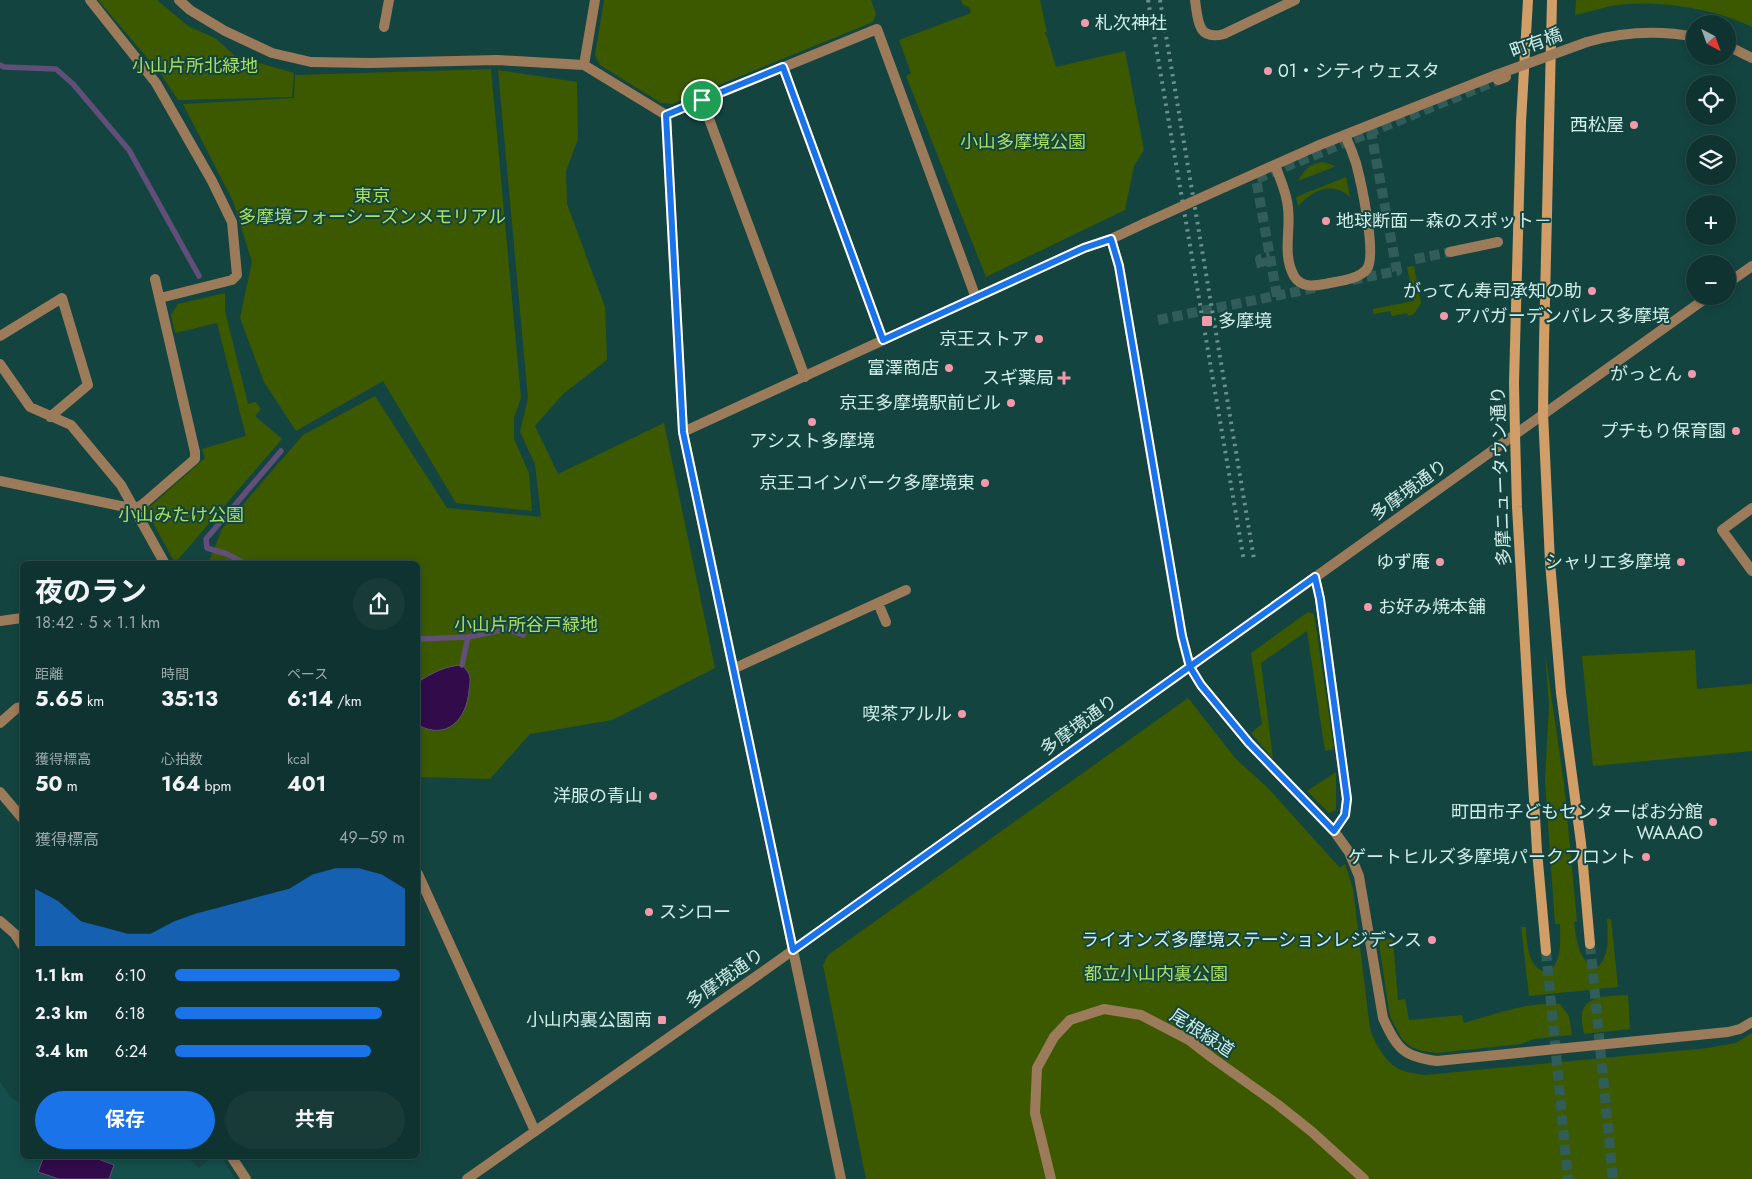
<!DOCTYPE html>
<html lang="ja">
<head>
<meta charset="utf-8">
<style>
  body { margin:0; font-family:Jost,"Noto Sans JP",sans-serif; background:#183b38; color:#f1f3f6; height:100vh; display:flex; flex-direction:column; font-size:19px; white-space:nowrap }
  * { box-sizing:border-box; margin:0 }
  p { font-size:16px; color:#9baaab }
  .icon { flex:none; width:28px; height:28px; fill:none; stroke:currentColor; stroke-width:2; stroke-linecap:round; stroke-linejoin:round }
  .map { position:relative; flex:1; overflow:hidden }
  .panel { position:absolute; left:20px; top:561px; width:400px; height:598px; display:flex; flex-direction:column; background:#0f3330; border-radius:8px; box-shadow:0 2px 8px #0003,0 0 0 1px #2f4e4c }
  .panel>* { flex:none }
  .needle { width:32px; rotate:139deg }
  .controls { position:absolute; left:1686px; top:15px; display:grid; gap:10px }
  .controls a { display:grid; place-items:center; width:50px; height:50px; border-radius:50%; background:#0f3330; box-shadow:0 2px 8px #0003,0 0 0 1px #2f4e4c; font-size:25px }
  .pin { position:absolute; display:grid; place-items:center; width:42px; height:42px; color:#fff; margin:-21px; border:2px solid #fff; border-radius:50%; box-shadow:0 1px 5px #0007 }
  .round { display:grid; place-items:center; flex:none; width:52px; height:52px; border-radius:26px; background:#183b38 }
  .summary { display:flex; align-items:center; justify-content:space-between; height:85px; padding:0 15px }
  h1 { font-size:28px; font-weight:700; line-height:38px }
  .figures { display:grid; grid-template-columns:repeat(3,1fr); gap:8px; height:85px; padding:5px 15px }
  .figures div { display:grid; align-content:center }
  .figures b { font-size:21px; font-weight:700 }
  .figures small { font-size:14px; font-weight:400 }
  .figures p { font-size:14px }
  .chart { height:140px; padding:10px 15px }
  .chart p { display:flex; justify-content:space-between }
  .chart svg { width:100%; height:90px; margin-top:5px; fill:#1a73e8; opacity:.7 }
  .cta { display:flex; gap:10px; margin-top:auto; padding:10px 15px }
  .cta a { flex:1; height:58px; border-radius:30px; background:#1a73e8; color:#fff; font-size:20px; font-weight:700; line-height:58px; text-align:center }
  .cta a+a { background:#183b38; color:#f1f3f6 }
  ul { padding:0 15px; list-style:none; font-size:16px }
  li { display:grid; grid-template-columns:80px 60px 1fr; align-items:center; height:38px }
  li i { height:12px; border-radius:6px; background:#1a73e8 }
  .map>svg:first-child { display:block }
</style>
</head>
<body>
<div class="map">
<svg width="1752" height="1179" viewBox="0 0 1752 1179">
  <rect width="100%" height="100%" fill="#144440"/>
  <path fill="#144f4b" d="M 0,1082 L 12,1099 L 22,1102 L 22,1156 L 186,1156 L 199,1168 L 214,1156 L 221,1156 L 235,1179 L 0,1179 Z"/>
  <path fill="#3c5900" d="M 98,0 L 157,0 L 188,26 L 215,38 L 235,56 L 294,73 L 292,97 L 178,100 L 161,74 Z
    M 604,0 L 871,0 L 876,14 L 873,22 L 672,104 L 661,103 L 600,65 L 595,55 Z
    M 961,0 L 1040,0 L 1047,33 L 1044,32 L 1047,37 L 1056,67 L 1125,51 L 1144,150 L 1134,166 L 1125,210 L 986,277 L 906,76 L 911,73 L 899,40 L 971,13 L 969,7 L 963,5 Z
    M 1576,0 L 1752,0 L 1752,27 C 1718,10 1666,1 1628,4 C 1610,5 1593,11 1575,15 Z
    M 491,69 L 521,398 L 514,418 L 514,439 L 529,473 L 532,511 L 456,503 L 383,381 L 296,431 L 264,382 L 240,318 L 252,262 L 233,201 L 183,104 L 294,98 L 295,75 Z
    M 498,70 L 577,82 L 578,139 L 566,171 L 567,204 L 605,307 L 607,360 L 563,394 L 535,426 L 558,474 L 664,423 L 715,668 L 612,720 L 530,734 L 490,779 L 418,777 L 418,564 L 213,564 L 209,562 L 222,529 L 303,435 L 375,396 L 447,508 L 541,517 L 535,464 L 520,432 L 528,398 Z
    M 1322,162 L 1336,166 L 1298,181 C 1304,170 1309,164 1322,162 Z
    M 1346,177 L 1350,197 C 1332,181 1313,190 1298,206 L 1296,197 Z
    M 1414,266 L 1421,303 L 1414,314 L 1408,316 L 1407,313 L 1392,316 L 1390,311 L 1373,314 L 1373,309 L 1414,301 L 1407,267 Z
    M 225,293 L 225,311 L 248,404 L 256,402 L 261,409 L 255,416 L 282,439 L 175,563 L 146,510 L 205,458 L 202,449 L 246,436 L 217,323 L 175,333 L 171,315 L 178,304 Z
    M 1308,612 L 1314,614 L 1334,749 L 1325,751 L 1307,631 L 1261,663 L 1273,759 L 1251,733 L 1262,724 L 1251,653 Z
    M 1695,650 L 1697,689 L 1752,684 L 1752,751 L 1593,766 L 1582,656 Z
    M 1545,653 L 1564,784 L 1577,921 L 1574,922 C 1576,938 1578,954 1589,965 L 1599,966 C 1610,953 1608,935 1607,919 L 1611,919 L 1618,987 L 1529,996 L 1521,927 L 1526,927 C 1527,942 1527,968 1546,972 C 1563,965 1560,940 1560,924 L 1555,924 L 1545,781 L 1549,705 Z
    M 1188,698 L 1236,759 L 1267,787 L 1340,868 L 1345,864 L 1353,889 L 1370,1029 C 1374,1042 1387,1065 1401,1070 C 1409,1073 1417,1074 1425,1075 L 1708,1048 L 1736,1043 L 1752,1033 L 1752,1179 L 866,1179 L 823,965 L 828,955 Z
    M 1336,772 L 1336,810 L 1329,813 L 1307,791 Z
    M 1378,937 L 1393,940 L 1398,1000 L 1405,999 L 1409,1020 L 1462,1015 L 1464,1023 C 1496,1014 1526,1002 1560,1004 L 1569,1016 L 1572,1035 L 1534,1039 L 1521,1044 L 1437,1053 L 1423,1051 L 1411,1047 L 1402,1039 L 1390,1017 Z
    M 1628,995 L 1630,1029 L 1584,1034 C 1583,1028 1581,1020 1582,1013 C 1586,994 1613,996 1628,995 Z"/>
  <path fill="#320b4a" stroke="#614f7a" d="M 462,665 C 465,668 467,671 469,674 C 471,679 470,685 469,690 C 467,719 447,741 418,725 L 418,682 C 432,673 445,666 462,665 Z
    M 44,1156 L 90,1156 L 114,1165 L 109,1179 L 59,1179 L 38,1172 Z"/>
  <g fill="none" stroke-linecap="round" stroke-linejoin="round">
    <path stroke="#614f7a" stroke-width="5.5" d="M 0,65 L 4,67 L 56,69 L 73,84 L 129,150 L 199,276
      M 246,564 L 227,554 L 207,548 L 206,539 L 281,451
      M 468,637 L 507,629 L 523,635
      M 418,639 L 468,637 L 462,665"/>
    <path stroke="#305d59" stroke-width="10" stroke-dasharray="10 5" stroke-linecap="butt" d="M 1415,259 L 1450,252
      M 1262,267 L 1260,259 L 1270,257
      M 1352,280 L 1397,271 L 1371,132
      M 1277,296 L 1256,179 L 1498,80
      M 1158,320 L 1319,287"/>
    <path stroke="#305d59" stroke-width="10" stroke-dasharray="10 5" stroke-linecap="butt" d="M 1590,944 L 1613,1179
      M 1546,951 L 1568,1179"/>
    <path stroke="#9b7b5a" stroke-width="10" d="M 1498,80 L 1506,77
      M 1450,252 L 1498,242
      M 1051,1179 L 1035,1113 L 1037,1068 L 1054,1037 L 1070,1020 L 1104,1009 L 1141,1015 L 1189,1040 L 1211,1057 L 1277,1104 L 1311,1131 L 1364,1179"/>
    <path stroke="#9b7b5a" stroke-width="10" d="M 90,0 L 156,83 L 212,181 L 232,222 L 237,275 L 232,280 L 160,298
      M 179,0 L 190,10 L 225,31 L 272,53 L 311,62 L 370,63 L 497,60 L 584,65 L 666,115
      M 384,27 L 389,0
      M 584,65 L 595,0
      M 783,67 L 883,340
      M 702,100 L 805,377
      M 666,115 L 877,29 L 976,298
      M 666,115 L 683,432
      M 1275,165 C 1280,179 1287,193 1288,208 C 1291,231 1282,254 1294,276 C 1301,288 1314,286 1325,284 C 1338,281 1358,280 1367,269 C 1377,254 1361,182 1356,163 C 1353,154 1349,144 1345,135
      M 0,336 L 62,298 L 88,385 L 50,417
      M 0,364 L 30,407 L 71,425 L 121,485 L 165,564
      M 0,481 L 135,509 L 143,504 L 195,459 L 195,452 L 155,279
      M 1752,508 L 1722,530 L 1752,571
      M 1315,577 L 1320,599 L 1347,799 L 1345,815 L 1334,831
      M 878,603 L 886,622
      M 0,621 L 22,618
      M 1190,667 L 1201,685 L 1249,743 L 1334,831 L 1349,852 L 1359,876 L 1383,1018 C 1397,1049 1404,1057 1437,1061 L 1728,1032 L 1740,1029 L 1752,1022
      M 733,669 L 906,590
      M 0,723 L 17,708 L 22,707
      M 0,792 L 22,818
      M 418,874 L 535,1131
      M 0,921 L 15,934 L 22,945
      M 793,950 L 841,1179
      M 231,1156 L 246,1179"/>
    <path stroke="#9b7b5a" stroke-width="10" d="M 1195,0 C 1198,20 1197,41 1224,34 L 1295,0
      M 1587,42 C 1623,32 1659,30 1695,37
      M 1728,46 L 1752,58
      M 1225,187 L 1317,146 L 1496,75
      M 1111,239 L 1119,266 L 1182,637 L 1190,667
      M 1728,283 L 1752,266
      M 793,950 L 683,432 L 1084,248 L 1111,239 L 1145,223
      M 467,1179 L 768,968 L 1709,296"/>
    <path stroke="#d19e67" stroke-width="10" d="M 1528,0 L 1521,122 L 1514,383 L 1515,434 L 1517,507 L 1537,851 L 1546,951
      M 1552,0 L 1544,342 L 1543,413 L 1550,562 L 1561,693 L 1581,843 L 1590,944"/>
    <path stroke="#68908c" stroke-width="4" stroke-dasharray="2.5 5" stroke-linecap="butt" d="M 1148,0 L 1244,561
      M 1160,0 L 1254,559"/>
    <path stroke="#9b7b5a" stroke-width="10" d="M 1496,75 L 1587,42
      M 1145,223 L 1225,187"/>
  </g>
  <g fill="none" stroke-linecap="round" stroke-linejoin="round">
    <g stroke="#fff" stroke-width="10">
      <path id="route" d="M 702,100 L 666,115 L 683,432 L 793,950 C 966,826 1141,702 1315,577 L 1320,599 L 1347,799 L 1345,815 L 1334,831 L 1249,743 L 1201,685 L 1190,667 L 1182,636 L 1119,266 L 1111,239 L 1084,248 L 883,340 L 783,67 L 702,100"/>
    </g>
    <use href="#route" stroke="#1a73e8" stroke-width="6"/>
  </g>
  <g fill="#f39aaa" stroke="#144440" stroke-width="2">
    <circle cx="1085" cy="23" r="5"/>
    <circle cx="1268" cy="71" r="5"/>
    <circle cx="1634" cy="125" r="5"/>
    <circle cx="1326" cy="221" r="5"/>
    <circle cx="1592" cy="291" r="5"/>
    <circle cx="1444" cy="316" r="5"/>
    <rect x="1201" y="315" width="12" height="12" rx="2.5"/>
    <circle cx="1039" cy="339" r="5"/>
    <circle cx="949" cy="368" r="5"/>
    <circle cx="1692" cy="374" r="5"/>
    <path d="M1061.5 370.5h5v5h5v5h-5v5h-5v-5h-5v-5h5z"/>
    <circle cx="1011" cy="403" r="5"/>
    <circle cx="812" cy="422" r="5"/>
    <circle cx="1736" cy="431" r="5"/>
    <circle cx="985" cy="483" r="5"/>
    <circle cx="1440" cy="562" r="5"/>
    <circle cx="1681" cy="562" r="5"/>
    <circle cx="1368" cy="607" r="5"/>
    <circle cx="962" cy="714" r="5"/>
    <circle cx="653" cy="796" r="5"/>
    <circle cx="1713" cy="822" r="5"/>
    <circle cx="1646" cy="857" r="5"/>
    <circle cx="649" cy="912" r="5"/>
    <circle cx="1432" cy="940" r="5"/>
    <rect x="657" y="1015" width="10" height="10" rx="2.5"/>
  </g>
  <g text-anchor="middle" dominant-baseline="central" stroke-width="4" stroke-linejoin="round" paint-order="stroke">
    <g font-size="18" fill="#cfede9" stroke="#144440" text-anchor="end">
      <text x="1095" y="23" text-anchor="start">札次神社</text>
      <text x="1278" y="71" text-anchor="start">01・シティウェスタ</text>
      <text x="1624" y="125">西松屋</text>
      <text x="1336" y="221" text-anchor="start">地球断面－森のスポット－</text>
      <text x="1582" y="291">がってん寿司承知の助</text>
      <text x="1454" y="316" text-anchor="start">アパガーデンパレス多摩境</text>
      <text x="1218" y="321" text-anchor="start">多摩境</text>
      <text x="1029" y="339">京王ストア</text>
      <text x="939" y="368">富澤商店</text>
      <text x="1682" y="374">がっとん</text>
      <text x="1054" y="378">スギ薬局</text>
      <text x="1001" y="403">京王多摩境駅前ビル</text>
      <text x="1726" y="431">プチもり保育園</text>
      <text x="812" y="441" text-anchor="middle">アシスト多摩境</text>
      <text x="975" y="483">京王コインパーク多摩境東</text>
      <text x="1430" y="562">ゆず庵</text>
      <text x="1671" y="562">シャリエ多摩境</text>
      <text x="1378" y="607" text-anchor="start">お好み焼本舗</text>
      <text x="952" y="714">喫茶アルル</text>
      <text x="643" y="796">洋服の青山</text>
      <text x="1703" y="812">町田市子どもセンターぱお分館<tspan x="1703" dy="21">WAAAO</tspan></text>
      <text x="1636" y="857">ゲートヒルズ多摩境パークフロント</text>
      <text x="659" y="912" text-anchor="start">スシロー</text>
      <text x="1422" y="940">ライオンズ多摩境ステーションレジデンス</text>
      <text x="652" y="1020">小山内裏公園南</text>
    </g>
    <g font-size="18" fill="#cfede9" stroke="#144440">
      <text transform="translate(1536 43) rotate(-20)">町有橋</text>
      <text transform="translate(1501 476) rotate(-92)">多摩ニュータウン通り</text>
      <text transform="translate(1409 490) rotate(-36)">多摩境通り</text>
      <text transform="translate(1079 725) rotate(-36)">多摩境通り</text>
      <text transform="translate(725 978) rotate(-35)">多摩境通り</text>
      <text transform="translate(1202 1033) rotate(33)">尾根緑道</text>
    </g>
    <g font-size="18" fill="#abdf5e" stroke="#144440">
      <text x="195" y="66">小山片所北緑地</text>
      <text x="1023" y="142">小山多摩境公園</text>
      <text x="372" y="196">東京<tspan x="372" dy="21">多摩境フォーシーズンメモリアル</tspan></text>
      <text x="181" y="515">小山みたけ公園</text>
      <text x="526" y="625">小山片所谷戸緑地</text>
      <text x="1156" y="974">都立小山内裏公園</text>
    </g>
  </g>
</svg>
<div class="controls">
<a><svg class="needle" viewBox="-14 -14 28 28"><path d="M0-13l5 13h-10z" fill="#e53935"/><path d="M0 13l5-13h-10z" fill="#9baaab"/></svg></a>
<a><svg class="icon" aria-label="locate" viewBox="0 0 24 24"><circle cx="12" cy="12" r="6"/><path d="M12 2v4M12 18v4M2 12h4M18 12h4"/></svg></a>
<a><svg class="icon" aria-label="layers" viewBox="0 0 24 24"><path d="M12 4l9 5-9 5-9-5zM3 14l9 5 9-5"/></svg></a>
<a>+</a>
<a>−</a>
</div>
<div class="pin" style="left:702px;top:100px;background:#1e9e55"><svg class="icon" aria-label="arrive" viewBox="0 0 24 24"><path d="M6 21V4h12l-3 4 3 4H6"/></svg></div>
<section class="panel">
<div class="summary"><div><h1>夜のラン</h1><p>18:42 · 5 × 1.1 km</p></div><a class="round"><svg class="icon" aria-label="share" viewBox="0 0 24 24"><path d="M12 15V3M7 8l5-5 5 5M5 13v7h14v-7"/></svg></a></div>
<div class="figures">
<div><p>距離</p><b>5.65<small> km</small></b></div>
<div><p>時間</p><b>35:13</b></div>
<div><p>ペース</p><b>6:14<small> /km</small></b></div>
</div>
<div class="figures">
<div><p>獲得標高</p><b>50<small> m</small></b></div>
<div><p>心拍数</p><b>164<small> bpm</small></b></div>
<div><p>kcal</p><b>401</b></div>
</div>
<div class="chart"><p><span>獲得標高</span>49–59 m</p>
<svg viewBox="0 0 160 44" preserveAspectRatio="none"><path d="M0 44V16L10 22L20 32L30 35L40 38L50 38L60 32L70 28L80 25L90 22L100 19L110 16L120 9L130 6L140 6L150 9L160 16V44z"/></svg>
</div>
<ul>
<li><b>1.1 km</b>6:10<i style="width:98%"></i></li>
<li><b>2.3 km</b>6:18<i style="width:90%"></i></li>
<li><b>3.4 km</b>6:24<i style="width:85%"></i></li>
</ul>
<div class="cta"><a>保存</a><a>共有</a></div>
</section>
</div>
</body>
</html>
